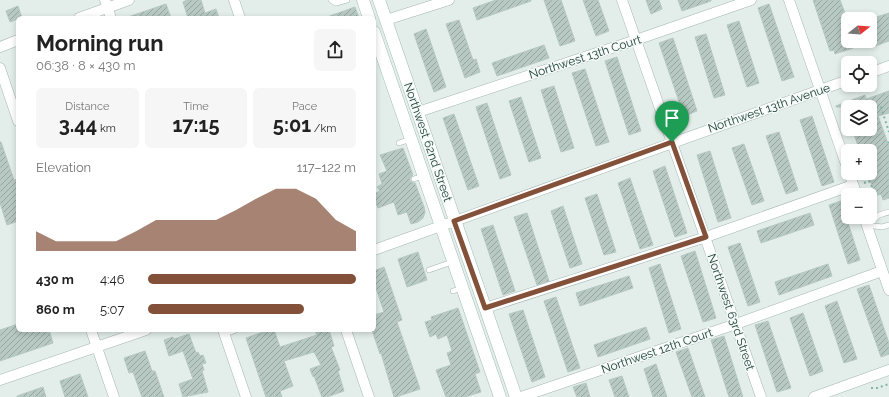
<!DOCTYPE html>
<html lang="en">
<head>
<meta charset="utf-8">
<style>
  body { margin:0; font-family:Raleway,sans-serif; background:#f6f6f6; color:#222; height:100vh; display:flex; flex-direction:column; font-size:15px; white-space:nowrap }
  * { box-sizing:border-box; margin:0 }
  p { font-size:13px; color:#767676 }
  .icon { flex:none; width:22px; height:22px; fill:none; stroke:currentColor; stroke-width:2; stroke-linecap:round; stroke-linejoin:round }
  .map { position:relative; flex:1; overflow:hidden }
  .panel { position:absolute; left:16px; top:16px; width:360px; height:316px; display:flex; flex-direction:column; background:#fff; border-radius:6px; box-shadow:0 2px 6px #0003 }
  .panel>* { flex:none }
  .needle { width:26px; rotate:73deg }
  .fabs { position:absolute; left:841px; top:12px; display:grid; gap:8px }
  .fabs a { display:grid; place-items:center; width:36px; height:36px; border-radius:6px; background:#fff; box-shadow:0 2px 6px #0003; font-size:20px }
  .pin { position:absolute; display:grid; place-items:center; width:34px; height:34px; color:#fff; margin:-41px -17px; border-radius:50% 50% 50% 0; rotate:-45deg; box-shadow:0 0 4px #0007 }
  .pin .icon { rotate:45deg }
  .round { display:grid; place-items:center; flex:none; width:42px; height:42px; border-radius:6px; background:#f6f6f6 }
  .summary { display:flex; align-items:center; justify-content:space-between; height:68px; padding:0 20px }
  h1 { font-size:22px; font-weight:700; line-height:30px }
  .figures { display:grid; grid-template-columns:repeat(3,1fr); gap:6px; height:68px; padding:4px 20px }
  .figures div { display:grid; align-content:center; border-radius:6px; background:#f6f6f6; text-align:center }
  .figures b { font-size:20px; font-weight:700 }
  .figures small { font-size:11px; font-weight:400 }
  .figures p { font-size:11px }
  .chart { height:112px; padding:8px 20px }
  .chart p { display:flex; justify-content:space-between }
  .chart svg { width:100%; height:72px; margin-top:4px; fill:#835039; opacity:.7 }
  ul { padding:0 20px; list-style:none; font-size:13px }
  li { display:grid; grid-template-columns:64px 48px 1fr; align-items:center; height:30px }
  li i { height:10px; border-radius:5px; background:#835039 }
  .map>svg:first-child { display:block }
</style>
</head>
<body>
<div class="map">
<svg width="889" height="397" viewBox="0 0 889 397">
  <defs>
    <pattern id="building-hatch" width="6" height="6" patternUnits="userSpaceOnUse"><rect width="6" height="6" fill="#b8c9c3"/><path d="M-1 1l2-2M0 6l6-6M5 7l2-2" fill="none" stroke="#95a59f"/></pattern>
  </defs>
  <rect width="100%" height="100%" fill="#e3eeea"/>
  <path fill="url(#building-hatch)" stroke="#b5c8c1" d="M 187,0 L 201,0 L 205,13 L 216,9 L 219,18 L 188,18 L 183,2 Z
    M 496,0 L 531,0 L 531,1 L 477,20 L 473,8 Z
    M 544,0 L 561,0 L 575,41 L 560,46 Z
    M 583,0 L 598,0 L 609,31 L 596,36 Z
    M 646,0 L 659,0 L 662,9 L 651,14 Z
    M 678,0 L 711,0 L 711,1 L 682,11 Z
    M 813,0 L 840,0 L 848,21 L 848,41 L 851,41 L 853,48 L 835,54 L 834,50 L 830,51 Z
    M 166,4 L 171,18 L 129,18 L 128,17 Z
    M 769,4 L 794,77 L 782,81 L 758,8 Z
    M 18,6 L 22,18 L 18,18 L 18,19 L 10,22 L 6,11 Z
    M 355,7 L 359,18 L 327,18 L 327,17 Z
    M 889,13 L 889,41 L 875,46 L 870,32 L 870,19 Z
    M 459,20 L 473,60 L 476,59 L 480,72 L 465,78 L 446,24 Z
    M 739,21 L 759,83 L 747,87 L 727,25 Z
    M 426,29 L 446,87 L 434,92 L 414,34 Z
    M 706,34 L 725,95 L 714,98 L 695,37 Z
    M 673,38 L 697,111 L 684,116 L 659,43 Z
    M 544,45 L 549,58 L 497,76 L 492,63 Z
    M 617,57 L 641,131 L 629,135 L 605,61 Z
    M 585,69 L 609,142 L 596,146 L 572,73 Z
    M 554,86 L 574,148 L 561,152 L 541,90 Z
    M 889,91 L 889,113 L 878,116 L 889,146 L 889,198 L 883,200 L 881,194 L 875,196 L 871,183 L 868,173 L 870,173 L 870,151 L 860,151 L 852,129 L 870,129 L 870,107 L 836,107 L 836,106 L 865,95 L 866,99 Z
    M 521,97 L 541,158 L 529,162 L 509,101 Z
    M 487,103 L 511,175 L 500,179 L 476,107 Z
    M 454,114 L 479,186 L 468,190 L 443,118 Z
    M 812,116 L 834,182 L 822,186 L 800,120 Z
    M 779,132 L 798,190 L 786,194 L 766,136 Z
    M 0,142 L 1,142 L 14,180 L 18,179 L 18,221 L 7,225 L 0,203 Z
    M 744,144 L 764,201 L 752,205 L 732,148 Z
    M 403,148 L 413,175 L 410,178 L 410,181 L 413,183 L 415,183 L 424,207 L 425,212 L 423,218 L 418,222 L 411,224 L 407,212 L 398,215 L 394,202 L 378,208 L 374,198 L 374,194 L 380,191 L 377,187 L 382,184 L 379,174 L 387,171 L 380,155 Z
    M 710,151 L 731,218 L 718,222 L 697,155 Z
    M 665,166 L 687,233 L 675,237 L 653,171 Z
    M 630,178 L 653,245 L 640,249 L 618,183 Z
    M 597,194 L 616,252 L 604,255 L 585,198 Z
    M 841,201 L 860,260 L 848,264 L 829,205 Z
    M 563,206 L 582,264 L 570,268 L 551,211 Z
    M 527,213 L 549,281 L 537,285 L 514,217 Z
    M 810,213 L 814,225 L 761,243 L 757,231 Z
    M 493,225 L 515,291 L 503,295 L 481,229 Z
    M 740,243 L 760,302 L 748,306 L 728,247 Z
    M 695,251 L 716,318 L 703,322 L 681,256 Z
    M 418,252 L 427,280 L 407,287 L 398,259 Z
    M 660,264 L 681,329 L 669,333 L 649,268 Z
    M 828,264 L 832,276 L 779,295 L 775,282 Z
    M 384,267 L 402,320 L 397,322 L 420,389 L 396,397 L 394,397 L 381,353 L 380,354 L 372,330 L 374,330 L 374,315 L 384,312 L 374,282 L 374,271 Z
    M 629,276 L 633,288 L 580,306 L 576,293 Z
    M 869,285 L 889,343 L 889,354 L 881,357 L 857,289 Z
    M 556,297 L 580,368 L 568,372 L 544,301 Z
    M 837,301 L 857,359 L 844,363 L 825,306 Z
    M 458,308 L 480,372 L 475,374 L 481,392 L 465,397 L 446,397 L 436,370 L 451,365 L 447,353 L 452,351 L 447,335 L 438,339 L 436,334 L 430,337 L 425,322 L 432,320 L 431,317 Z
    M 523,310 L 545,377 L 532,382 L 509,314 Z
    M 803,313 L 823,371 L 810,376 L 790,318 Z
    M 768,321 L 791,388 L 777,392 L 755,325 Z
    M 18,324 L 18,330 L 49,330 L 53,343 L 0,361 L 0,330 Z
    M 646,327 L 650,339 L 598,357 L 594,345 Z
    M 269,330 L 274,330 L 280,347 L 317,335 L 315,330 L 329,330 L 334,346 L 331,347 L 340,370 L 338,371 L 344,391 L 327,397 L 322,397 L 314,376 L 313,377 L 310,369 L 321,365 L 314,352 L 284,361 L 293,386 L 280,391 L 282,397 L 266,397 L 246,338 Z
    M 189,334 L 196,353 L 198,352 L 200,356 L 203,355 L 206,363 L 202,364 L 204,370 L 202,371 L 208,392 L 183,397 L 179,384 L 193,379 L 183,351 L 169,356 L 164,340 L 173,337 L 174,339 Z
    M 724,336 L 743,397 L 729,397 L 711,340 Z
    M 688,348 L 705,397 L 692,397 L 676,352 Z
    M 145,351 L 152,371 L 155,371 L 164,397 L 142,397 L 133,372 L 129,373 L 124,358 Z
    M 656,364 L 667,397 L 653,397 L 644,369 Z
    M 80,374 L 88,397 L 65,397 L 60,381 Z
    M 622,376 L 629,397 L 615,397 L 609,380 Z
    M 586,383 L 590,397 L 577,397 L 573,387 Z
    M 43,387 L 46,397 L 17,397 L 17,396 Z"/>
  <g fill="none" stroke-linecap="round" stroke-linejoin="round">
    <g stroke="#a5b6b2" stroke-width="6">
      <path id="service" d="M 331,0 L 336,3 L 347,0
        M 399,143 L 411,139
        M 414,179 L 423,176
        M 867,225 L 879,215 L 889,212
        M 867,225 L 882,227 L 889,225
        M 429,270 L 452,262
        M 453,291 L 462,288
        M 225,334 L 236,330"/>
    </g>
    <g stroke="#a5b6b2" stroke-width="11">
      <path id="minor" d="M 105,0 L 111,18
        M 234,0 L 240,18
        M 622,0 L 761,397
        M 789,0 L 848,170
        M 79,18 L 129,0
        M 386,20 L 449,0
        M 0,47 L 18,40
        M 0,68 L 18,121
        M 870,73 L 889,66
        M 418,112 L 636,40 L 751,0
        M 849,173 L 857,195
        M 864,217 L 889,290
        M 374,250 L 848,80
        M 485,308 L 706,237 L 853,185
        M 91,330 L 114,397
        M 223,330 L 246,397
        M 346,330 L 369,397
        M 0,380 L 146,330
        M 521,397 L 736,324 L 882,271
        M 814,397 L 889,370"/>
    </g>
    <g stroke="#a1bab3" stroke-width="13">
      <path id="secondary" d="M 363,0 L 369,18
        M 379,0 L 516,397
        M 374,32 L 500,397"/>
    </g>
    <path stroke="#82b3a7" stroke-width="2" stroke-dasharray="2 3" stroke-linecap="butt" d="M 876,108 L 881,107 L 889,132
      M 848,118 L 848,119
      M 844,126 L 848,125
      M 888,143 L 889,142
      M 852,148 L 857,146 L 859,151
      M 864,183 L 869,181 L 872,187
      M 871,388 L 877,388 L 889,384"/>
    <use href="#service" stroke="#fff" stroke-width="5"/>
    <use href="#minor" stroke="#fff" stroke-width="10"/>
    <use href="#secondary" stroke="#fff" stroke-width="12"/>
  </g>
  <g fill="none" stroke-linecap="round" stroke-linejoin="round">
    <g stroke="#fff" stroke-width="8">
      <path id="route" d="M 672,142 L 706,237 L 485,308 L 454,221 Z"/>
    </g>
    <use href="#route" stroke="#835039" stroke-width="5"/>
  </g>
  <g text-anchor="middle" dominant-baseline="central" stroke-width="3" stroke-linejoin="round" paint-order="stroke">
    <g font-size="12" fill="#21403a" stroke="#f4faf7">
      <text transform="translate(585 57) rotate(-18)">Northwest 13th Court</text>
      <text transform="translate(769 108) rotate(-19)">Northwest 13th Avenue</text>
      <text transform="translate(428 142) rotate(71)">Northwest 62nd Street</text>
      <text transform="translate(731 312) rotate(71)">Northwest 63rd Street</text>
      <text transform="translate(657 351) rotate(-19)">Northwest 12th Court</text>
    </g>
  </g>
</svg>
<div class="fabs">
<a><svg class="needle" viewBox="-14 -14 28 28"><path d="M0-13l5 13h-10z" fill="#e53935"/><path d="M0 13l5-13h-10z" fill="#767676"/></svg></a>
<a><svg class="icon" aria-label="locate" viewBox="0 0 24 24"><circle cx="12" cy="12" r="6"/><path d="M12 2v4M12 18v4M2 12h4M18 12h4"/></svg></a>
<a><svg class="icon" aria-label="layers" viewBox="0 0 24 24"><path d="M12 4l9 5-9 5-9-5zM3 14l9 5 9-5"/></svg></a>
<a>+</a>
<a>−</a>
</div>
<div class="pin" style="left:672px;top:142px;background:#1e9e55"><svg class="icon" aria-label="arrive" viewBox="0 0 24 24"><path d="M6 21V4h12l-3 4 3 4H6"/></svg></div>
<section class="panel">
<div class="summary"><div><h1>Morning run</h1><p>06:38 · 8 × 430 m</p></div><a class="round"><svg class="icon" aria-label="share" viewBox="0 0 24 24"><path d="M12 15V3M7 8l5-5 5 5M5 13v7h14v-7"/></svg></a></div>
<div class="figures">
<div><p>Distance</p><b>3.44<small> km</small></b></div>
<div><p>Time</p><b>17:15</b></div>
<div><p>Pace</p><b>5:01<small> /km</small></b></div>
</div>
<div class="chart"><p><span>Elevation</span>117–122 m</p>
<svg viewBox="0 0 160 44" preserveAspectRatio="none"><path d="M0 44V32L10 38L20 38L30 38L40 38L50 32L60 25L70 25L80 25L90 25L100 19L110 12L120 6L130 6L140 12L150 25L160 32V44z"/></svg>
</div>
<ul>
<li><b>430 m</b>4:46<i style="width:100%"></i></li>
<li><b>860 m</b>5:07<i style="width:75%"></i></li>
</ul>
</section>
</div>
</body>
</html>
